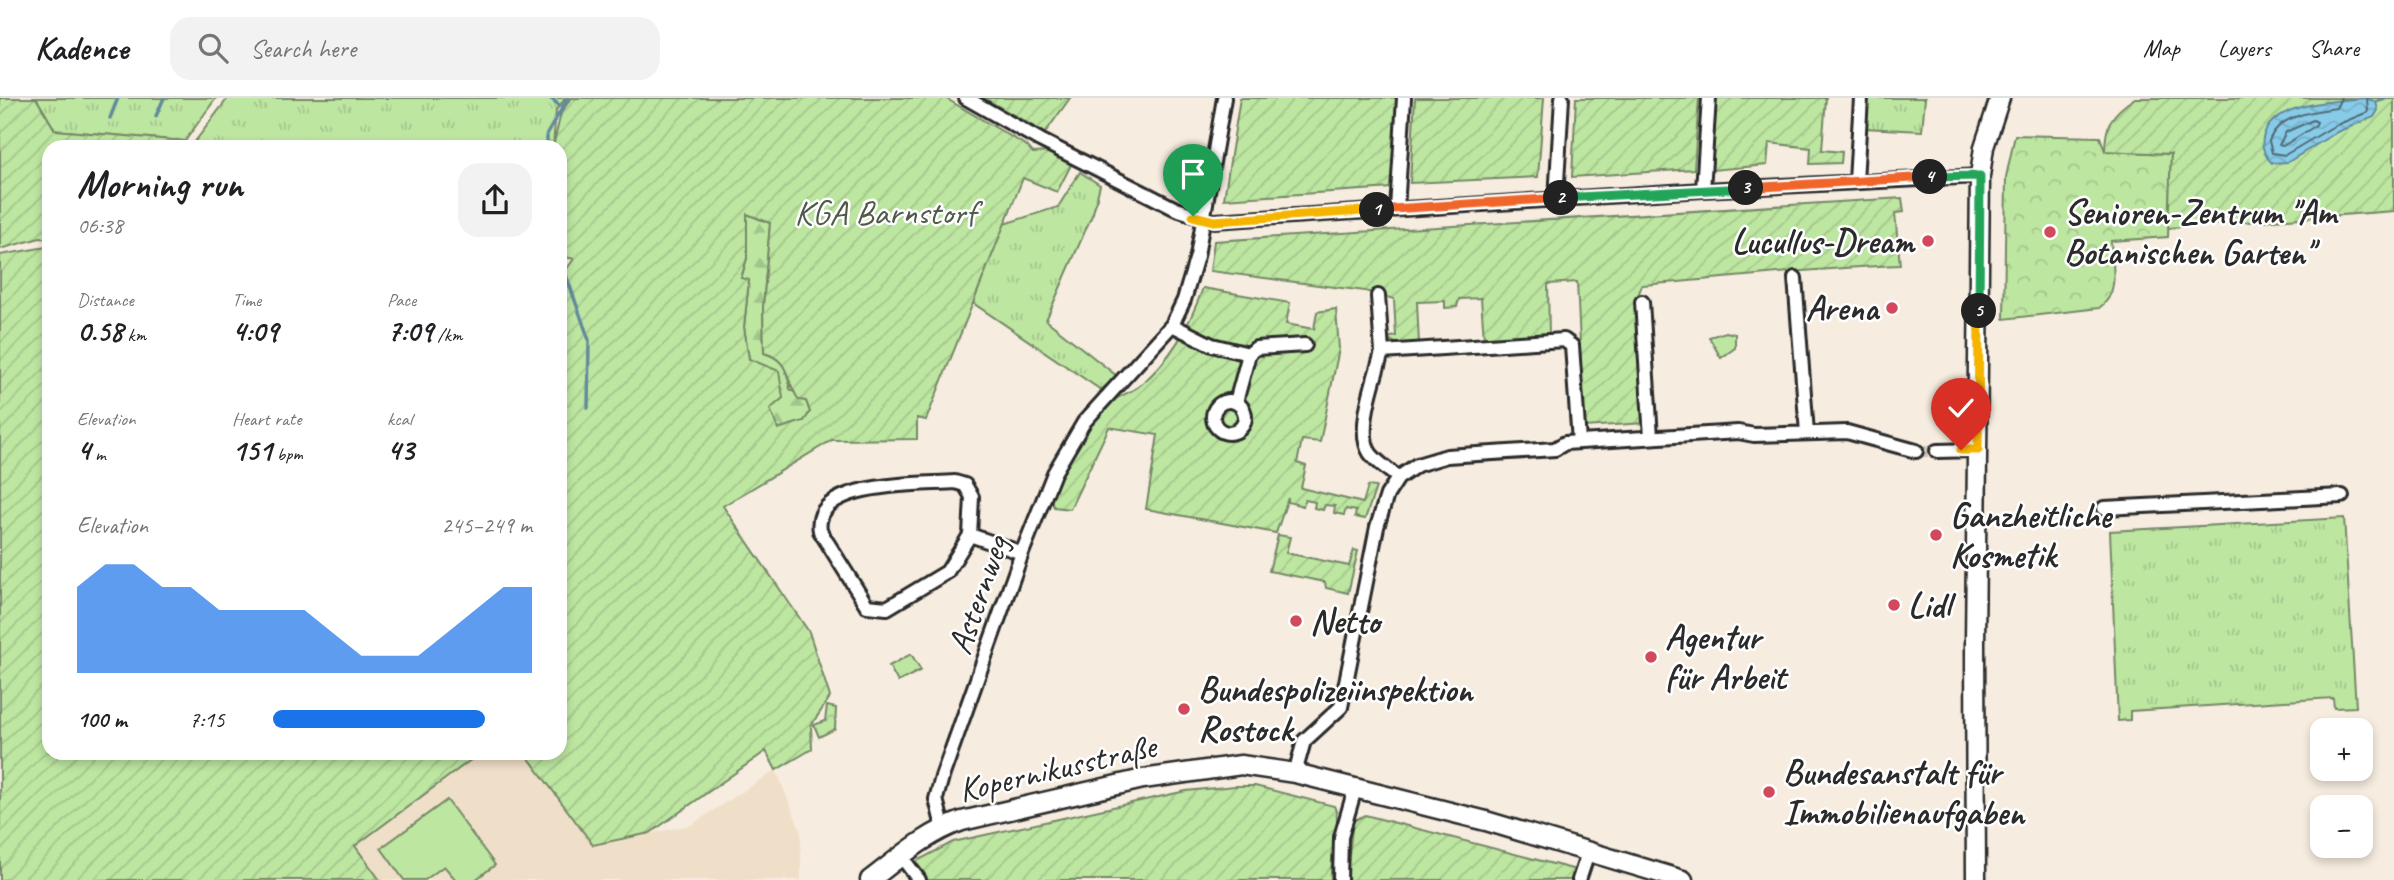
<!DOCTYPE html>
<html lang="en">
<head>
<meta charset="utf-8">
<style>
  body { margin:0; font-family:Caveat,sans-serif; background:#f2f2f2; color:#202124; height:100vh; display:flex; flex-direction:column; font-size:26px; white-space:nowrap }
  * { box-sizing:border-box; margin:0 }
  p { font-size:23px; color:#757577 }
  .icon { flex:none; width:38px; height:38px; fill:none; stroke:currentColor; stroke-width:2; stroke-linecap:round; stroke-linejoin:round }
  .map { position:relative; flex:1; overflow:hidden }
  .drawer { position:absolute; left:42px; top:42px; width:525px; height:620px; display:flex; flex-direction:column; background:#fff; border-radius:21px; box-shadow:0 4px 10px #0003 }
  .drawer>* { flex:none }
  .controls { position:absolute; left:2310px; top:620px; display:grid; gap:14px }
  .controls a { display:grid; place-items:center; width:63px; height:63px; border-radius:14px; background:#fff; box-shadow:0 4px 10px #0003; font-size:35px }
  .pin { position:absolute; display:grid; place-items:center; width:60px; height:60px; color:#fff; margin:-72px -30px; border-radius:50% 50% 50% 0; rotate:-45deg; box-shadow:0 0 7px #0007 }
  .pin .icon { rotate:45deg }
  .km { position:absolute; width:35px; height:35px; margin:-18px; border-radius:50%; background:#222; color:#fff; font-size:19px; line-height:35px; text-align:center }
  .round { display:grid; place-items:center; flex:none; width:74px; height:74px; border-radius:21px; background:#f2f2f2 }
  .head { display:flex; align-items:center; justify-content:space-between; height:119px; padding:0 35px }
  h1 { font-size:38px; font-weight:600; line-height:52px }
  .figures { display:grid; grid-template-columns:repeat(3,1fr); gap:10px; height:119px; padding:7px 35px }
  .figures div { display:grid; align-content:center }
  .figures b { font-size:30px; font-weight:600 }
  .figures small { font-size:19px; font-weight:400 }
  .figures p { font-size:19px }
  .chart { height:196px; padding:14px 35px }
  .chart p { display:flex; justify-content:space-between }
  .chart svg { width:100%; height:126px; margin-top:7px; fill:#1a73e8; opacity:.7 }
  ul { padding:0 35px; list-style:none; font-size:23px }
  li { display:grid; grid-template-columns:112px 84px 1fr; align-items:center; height:52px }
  li i { height:18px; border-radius:9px; background:#1a73e8 }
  header { display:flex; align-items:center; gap:42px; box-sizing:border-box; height:98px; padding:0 35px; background:#fff; border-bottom:2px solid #e0e0e0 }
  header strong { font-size:33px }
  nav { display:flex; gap:38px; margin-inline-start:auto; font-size:24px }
  .search { width:490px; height:63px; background:#f2f2f2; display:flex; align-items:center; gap:18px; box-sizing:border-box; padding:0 24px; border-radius:21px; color:#757577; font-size:26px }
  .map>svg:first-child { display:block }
</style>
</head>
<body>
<header>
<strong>Kadence</strong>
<div class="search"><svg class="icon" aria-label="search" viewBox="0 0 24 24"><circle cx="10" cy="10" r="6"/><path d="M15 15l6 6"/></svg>Search here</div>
<nav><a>Map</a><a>Layers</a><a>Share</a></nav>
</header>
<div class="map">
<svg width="2394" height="782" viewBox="0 0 2394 782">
  <defs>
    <pattern id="grass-tufts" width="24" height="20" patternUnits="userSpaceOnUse" patternTransform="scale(1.75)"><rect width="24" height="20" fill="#bde6a1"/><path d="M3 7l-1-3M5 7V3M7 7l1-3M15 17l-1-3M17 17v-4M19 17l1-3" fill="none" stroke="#a3c58b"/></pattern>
    <pattern id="forest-firs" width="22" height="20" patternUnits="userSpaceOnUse" patternTransform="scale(1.75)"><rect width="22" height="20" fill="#bde6a1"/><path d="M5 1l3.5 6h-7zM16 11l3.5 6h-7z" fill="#a3c58b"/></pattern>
    <pattern id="park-crowns" width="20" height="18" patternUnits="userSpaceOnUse" patternTransform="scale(1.75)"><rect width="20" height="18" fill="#bde6a1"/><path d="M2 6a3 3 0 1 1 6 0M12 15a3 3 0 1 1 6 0" fill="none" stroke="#a3c58b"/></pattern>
    <pattern id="garden-furrows" width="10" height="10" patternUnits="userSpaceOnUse" patternTransform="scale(1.75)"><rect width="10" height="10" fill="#bde6a1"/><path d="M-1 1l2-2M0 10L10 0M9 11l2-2" fill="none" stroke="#a3c58b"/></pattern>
    <pattern id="water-waves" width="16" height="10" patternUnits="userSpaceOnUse" patternTransform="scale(1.75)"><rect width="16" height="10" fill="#87cbe8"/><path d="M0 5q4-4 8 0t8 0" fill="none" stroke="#75aec7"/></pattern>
  </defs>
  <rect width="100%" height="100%" fill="#f6ecdf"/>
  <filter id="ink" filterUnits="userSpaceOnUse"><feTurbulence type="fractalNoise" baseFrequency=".0143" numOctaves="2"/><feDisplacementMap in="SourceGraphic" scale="14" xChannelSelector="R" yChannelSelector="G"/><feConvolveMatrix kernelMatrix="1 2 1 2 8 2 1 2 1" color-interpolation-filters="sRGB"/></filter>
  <g filter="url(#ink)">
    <path fill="#f0dfc8" d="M 480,655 L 525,655 L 593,747 L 691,727 L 776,672 L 801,734 L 801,782 L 380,782 L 355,748 Z"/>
    <path fill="url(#grass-tufts)" stroke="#748866" stroke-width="2" d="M 36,0 L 216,0 L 185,43 L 55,32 Z
      M 228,0 L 566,0 L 556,12 L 553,49 L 200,49 L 194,45 Z
      M 1866,0 L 1925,0 L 1922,33 L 1864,30 Z
      M 1080,74 L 1100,87 L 1093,115 L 1046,222 L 1117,278 L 1101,292 L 973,205 L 1004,126 L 1058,109 Z
      M 2344,420 L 2356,609 L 2334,610 L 2333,600 L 2130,613 L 2130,622 L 2118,623 L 2110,433 Z"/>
    <path fill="url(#forest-firs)" stroke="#748866" stroke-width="2" d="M 747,116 L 770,125 L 763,210 L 764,255 C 784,261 787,271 790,291 L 806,303 L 810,314 L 804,323 L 778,331 L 770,311 L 776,305 L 749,261 L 744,229 L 749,183 L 741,181 L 747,160 Z"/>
    <path fill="url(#park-crowns)" stroke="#748866" stroke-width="2" d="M 2015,37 L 2100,39 L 2105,53 L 2171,56 L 2168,139 L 2111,143 C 2112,166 2121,195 2099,210 L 2004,221 L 2006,79 Z
      M 1726,234 L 1735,236 L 1735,250 L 1721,260 L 1709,239 Z
      M 827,608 L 836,610 L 835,631 L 819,639 L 814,627 L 825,623 Z"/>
    <path fill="url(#garden-furrows)" stroke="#748866" stroke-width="2" fill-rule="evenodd" d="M 0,0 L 36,0 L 55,32 L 185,43 L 180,49 L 49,49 L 49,141 L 40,140 L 0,151 Z
      M 571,0 L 945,0 L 1027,48 L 1033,55 L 1051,54 L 1072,65 L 1057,94 L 1023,80 L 926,322 L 917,320 L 917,341 L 832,342 L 723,408 L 809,534 L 830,599 L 811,628 L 812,651 L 776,672 L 766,653 L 650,735 L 593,747 L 525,655 L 560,654 L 560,180 L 574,161 L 565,159 L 560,140 L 560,49 L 553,49 L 561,15 ZM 747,116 L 770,125 L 763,210 L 764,255 C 791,262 785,283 799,302 L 806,303 L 810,314 L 804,323 L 778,331 L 770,311 L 783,300 L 779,273 L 749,261 L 744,229 L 749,182 L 741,180 L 747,160 Z
      M 984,0 L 1070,0 L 1045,35 Z
      M 1240,0 L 1398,0 L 1392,90 L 1224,101 Z
      M 1415,0 L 1544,0 L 1538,79 L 1410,85 Z
      M 1576,0 L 1699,0 L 1694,71 L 1572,79 Z
      M 1716,0 L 1826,0 L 1822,52 L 1842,54 L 1841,65 L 1810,66 L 1811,50 L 1769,45 L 1767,67 L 1712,72 Z
      M 2135,0 L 2394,0 L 2394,113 L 2168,130 L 2171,56 L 2105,53 C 2105,26 2112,15 2135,0 Z
      M 1902,100 L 1904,114 L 1895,115 L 1900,167 C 1814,170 1729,180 1642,187 L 1635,206 L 1645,325 L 1584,329 L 1577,184 L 1548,186 L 1549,237 L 1484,241 L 1481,200 L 1459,201 L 1457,209 L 1445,210 L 1445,203 L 1417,204 L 1419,246 L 1399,247 L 1387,240 L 1396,238 L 1394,201 L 1365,193 L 1210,173 L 1214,143 Z
      M 46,149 L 49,149 L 49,654 L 480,655 L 355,748 L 380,782 L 0,782 L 0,157 Z
      M 1203,190 L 1290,205 L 1286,226 L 1314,231 L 1317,214 L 1336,211 L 1339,251 L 1320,344 L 1302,342 L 1297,365 L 1306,368 L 1301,390 L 1363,405 L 1368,388 L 1376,389 L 1365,421 L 1355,419 L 1356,413 L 1346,411 L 1344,417 L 1334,415 L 1335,408 L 1325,407 L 1323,412 L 1314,410 L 1315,404 L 1305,402 L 1303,408 L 1288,404 L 1288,400 L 1276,435 L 1146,411 L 1158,337 L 1109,329 L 1070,411 L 1054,409 L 1049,398 C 1067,366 1084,329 1111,304 C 1116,299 1130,295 1139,288 C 1172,261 1188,230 1203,190 Z
      M 1278,437 L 1290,439 L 1286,455 L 1349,468 L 1354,452 L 1358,453 L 1348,495 L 1326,490 L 1325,484 L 1269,473 Z
      M 1235,688 L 1255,688 L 1334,708 C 1343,725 1329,760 1331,782 L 925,782 L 913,765 L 953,744 L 1186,693 Z
      M 1365,717 L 1576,772 L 1571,782 L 1346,782 L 1353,723 Z"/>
    <path fill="#bde6a1" stroke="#748866" stroke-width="2" d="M 911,556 L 921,572 L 898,584 L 889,568 Z
      M 447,702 L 495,767 L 475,782 L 456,782 L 444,768 L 425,782 L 404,782 L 381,750 Z"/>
    <path fill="url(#water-waves)" stroke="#628b9c" stroke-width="2" d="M 2366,0 L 2376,4 L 2378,12 L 2374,19 L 2337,34 L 2288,64 L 2272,65 C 2265,58 2261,50 2263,40 C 2270,4 2337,3 2366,0 Z"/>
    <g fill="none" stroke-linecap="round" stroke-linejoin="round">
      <path stroke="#506b77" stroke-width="2" d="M 2341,0 L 2336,10 C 2313,14 2279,16 2269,43 L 2272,55 L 2285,57 L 2334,28 L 2368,14 L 2367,0
        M 2313,22 L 2317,24 L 2315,28 L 2283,48 L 2279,47 L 2286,34 Z"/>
      <path stroke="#628b9c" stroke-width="3.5" d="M 550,0 L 562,9
        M 2376,4 L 2385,0
        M 156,18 L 164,0
        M 110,20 L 118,0
        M 547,49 L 547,36 L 568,0
        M 560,160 L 589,242 L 588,310"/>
      <path stroke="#cdc5bb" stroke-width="12" stroke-dasharray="12 6" stroke-linecap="butt" d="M 1916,353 L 1937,353"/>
      <g stroke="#2b2b2b" stroke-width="18">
        <path id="street" d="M 966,0 L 1040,42 L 1176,111 L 1214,123 L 1703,92 L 1980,78
          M 1856,83 L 1861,0
          M 1703,92 L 1709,0
          M 1556,101 L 1562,0
          M 1397,111 L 1404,0
          M 1795,180 L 1807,335
          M 1378,198 L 1382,254
          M 1642,204 L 1651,339
          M 1172,227 L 1212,247 L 1249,256 L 1256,250 L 1305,247
          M1213 319a16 16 0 1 1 32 0a16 16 0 1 1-32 0Z
          M 1236,304 L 1249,256
          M 1937,353 L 1977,352
          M 1398,380 C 1390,372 1376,364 1370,355 C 1355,332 1376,278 1382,254 L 1564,242 L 1572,248 L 1579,344
          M 955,384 L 965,387 L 972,399 L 970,437 L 947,474 L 887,510 L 867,508 L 820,433 C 811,382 921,387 955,384 Z
          M 2104,410 L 2342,398
          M 970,437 L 1022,455
          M 1295,675 L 1304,643 L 1341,609 L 1377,429 L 1387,397 L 1398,380 L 1417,367 L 1447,358 L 1555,351 L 1565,345 L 1738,334 L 1754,337 L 1847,334 L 1916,353
          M 943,729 L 936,701 L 942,679 L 1022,455 L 1054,375 L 1084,324 L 1172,227 L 1184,202 L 1197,158 L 1224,0
          M 901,758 L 919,782
          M 1340,782 L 1341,739 L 1355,691
          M 1579,782 L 1588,755"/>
      </g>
      <g stroke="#2b2b2b" stroke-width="23">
        <path id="secondary" d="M 870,782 C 899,760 927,735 962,723 L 1143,681 L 1241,667 L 1295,675 L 1486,723 L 1683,782
          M 1976,782 L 1975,545 L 1980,78 L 1984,49 L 2000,0"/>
      </g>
      <use href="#street" stroke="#fff" stroke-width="12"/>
      <use href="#secondary" stroke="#fff" stroke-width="18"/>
    </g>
  </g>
  <g fill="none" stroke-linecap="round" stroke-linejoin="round" filter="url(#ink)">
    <g stroke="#fff" stroke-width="14">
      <path id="split-1" d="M 1193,118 L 1214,123 L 1377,112"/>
    </g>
    <g stroke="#fff" stroke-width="14">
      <path id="split-2" d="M 1377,112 L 1561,100"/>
    </g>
    <g stroke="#fff" stroke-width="14">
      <path id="split-3" d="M 1561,100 L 1746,90"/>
    </g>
    <g stroke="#fff" stroke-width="14">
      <path id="split-4" d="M 1746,90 L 1930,79"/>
    </g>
    <g stroke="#fff" stroke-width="14">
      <path id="split-5" d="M 1930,79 L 1980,78 L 1979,213"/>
    </g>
    <g stroke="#fff" stroke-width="14">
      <path id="split-6" d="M 1961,352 L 1978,352 L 1979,213"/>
    </g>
    <use href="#split-1" stroke="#f5b400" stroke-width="9"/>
    <use href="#split-2" stroke="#f0652b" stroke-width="9"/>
    <use href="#split-3" stroke="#22a559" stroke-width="9"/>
    <use href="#split-4" stroke="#f0652b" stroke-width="9"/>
    <use href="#split-5" stroke="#22a559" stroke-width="9"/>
    <use href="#split-6" stroke="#f5b400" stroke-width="9"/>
  </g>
  <g fill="#d1495b" stroke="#fff" stroke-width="2.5">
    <circle cx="2050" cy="134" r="7"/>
    <circle cx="1928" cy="143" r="7"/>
    <circle cx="1892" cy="210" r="7"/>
    <circle cx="1936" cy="437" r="7"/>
    <circle cx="1894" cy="507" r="7"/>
    <circle cx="1296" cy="523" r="7"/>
    <circle cx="1651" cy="559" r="7"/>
    <circle cx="1184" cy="611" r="7"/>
    <circle cx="1769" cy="694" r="7"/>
  </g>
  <g text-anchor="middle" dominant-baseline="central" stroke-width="5" stroke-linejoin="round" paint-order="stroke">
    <g font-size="35" fill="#505a48" stroke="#fff">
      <text x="885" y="114">KGA Barnstorf</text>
    </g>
    <g font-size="35" font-weight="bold" fill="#2b2b2b" stroke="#fff" text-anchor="start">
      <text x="2064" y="114">Senioren-Zentrum "Am<tspan x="2064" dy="40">Botanischen Garten"</tspan></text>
      <text x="1914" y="143" text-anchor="end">Lucullus-Dream</text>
      <text x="1878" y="210" text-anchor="end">Arena</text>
      <text x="1950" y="417">Ganzheitliche<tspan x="1950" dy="40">Kosmetik</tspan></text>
      <text x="1908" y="507">Lidl</text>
      <text x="1310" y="523">Netto</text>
      <text x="1665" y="539">Agentur<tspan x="1665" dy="40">für Arbeit</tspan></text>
      <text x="1198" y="591">Bundespolizeiinspektion<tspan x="1198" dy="40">Rostock</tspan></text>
      <text x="1783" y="674">Bundesanstalt für<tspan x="1783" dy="40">Immobilienaufgaben</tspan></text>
    </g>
    <g font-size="35" fill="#2b2b2b" stroke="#fff">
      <text transform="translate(978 497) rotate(-71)">Asternweg</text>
      <text transform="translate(1057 670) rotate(-13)">Kopernikusstraße</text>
    </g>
  </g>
</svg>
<div class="controls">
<a>+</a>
<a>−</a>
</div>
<div class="pin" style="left:1193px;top:118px;background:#1e9e55"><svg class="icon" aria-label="arrive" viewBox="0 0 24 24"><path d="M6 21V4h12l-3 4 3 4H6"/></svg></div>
<div class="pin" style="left:1961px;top:352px;background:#d93025"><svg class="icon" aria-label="check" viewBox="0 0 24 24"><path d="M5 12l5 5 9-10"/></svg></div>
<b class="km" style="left:1377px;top:112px">1</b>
<b class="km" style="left:1561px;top:100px">2</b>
<b class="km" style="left:1746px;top:90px">3</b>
<b class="km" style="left:1930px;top:79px">4</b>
<b class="km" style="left:1979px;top:213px">5</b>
<section class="drawer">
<div class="head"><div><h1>Morning run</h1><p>06:38</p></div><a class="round"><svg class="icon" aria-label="share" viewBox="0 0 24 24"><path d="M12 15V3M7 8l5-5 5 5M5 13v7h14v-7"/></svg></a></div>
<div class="figures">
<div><p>Distance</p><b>0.58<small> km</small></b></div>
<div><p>Time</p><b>4:09</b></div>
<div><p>Pace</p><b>7:09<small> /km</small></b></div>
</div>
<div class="figures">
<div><p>Elevation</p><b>4<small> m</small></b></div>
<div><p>Heart rate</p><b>151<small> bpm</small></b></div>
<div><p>kcal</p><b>43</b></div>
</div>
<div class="chart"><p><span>Elevation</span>245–249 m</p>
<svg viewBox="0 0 160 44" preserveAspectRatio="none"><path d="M0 44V14L10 6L20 6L30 14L40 14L50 22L60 22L70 22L80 22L90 30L100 38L110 38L120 38L130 30L140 22L150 14L160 14V44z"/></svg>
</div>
<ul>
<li><b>100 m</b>7:15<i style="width:82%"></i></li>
</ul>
</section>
</div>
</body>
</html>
